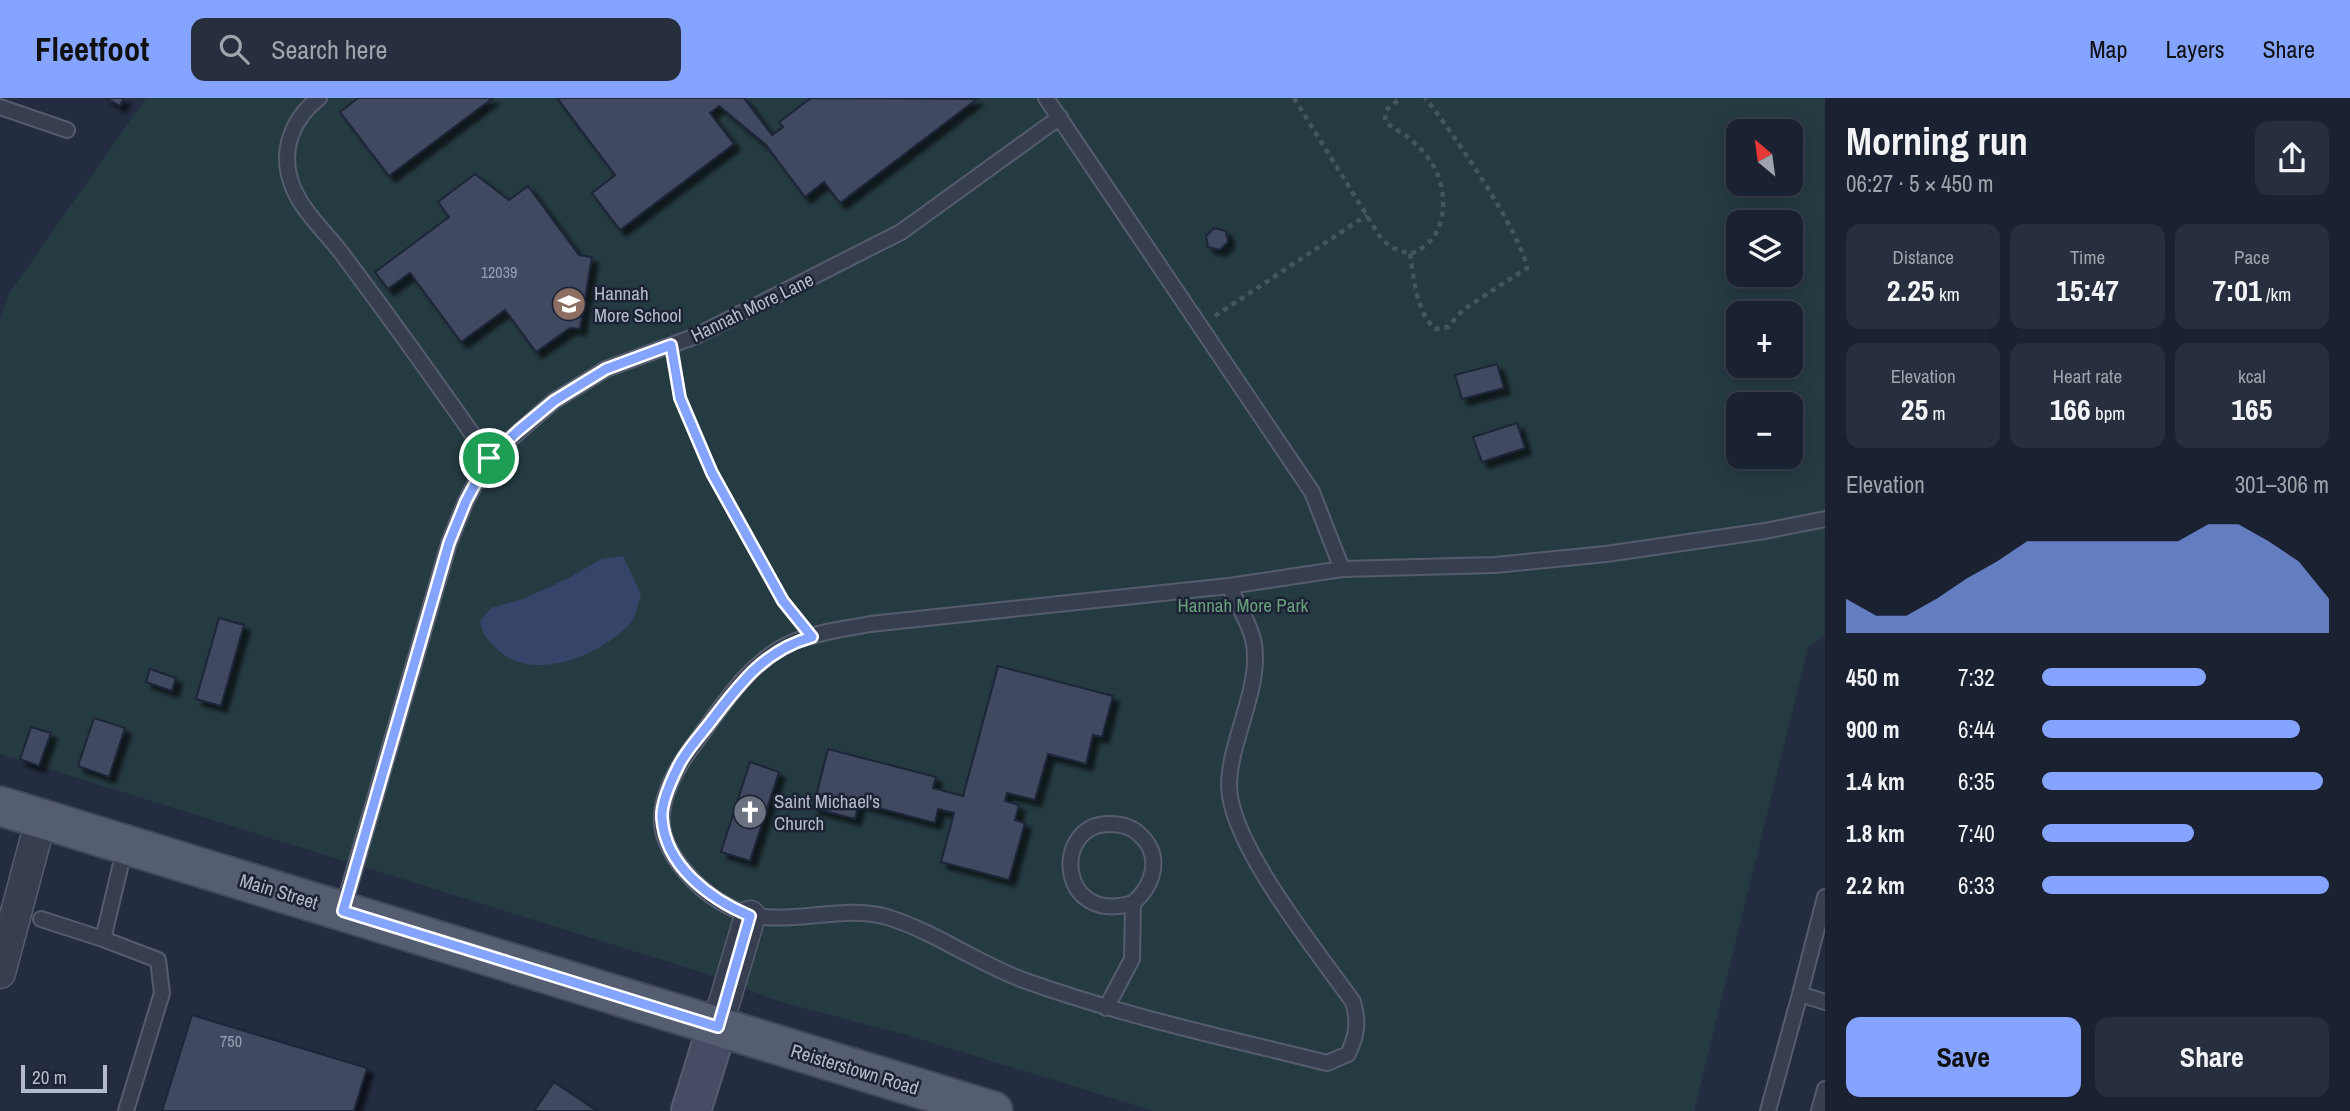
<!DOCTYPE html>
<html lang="en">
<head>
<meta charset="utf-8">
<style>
  body { margin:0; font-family:"Archivo Narrow",sans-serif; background:#272e3d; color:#f1f3f6; height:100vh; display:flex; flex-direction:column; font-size:26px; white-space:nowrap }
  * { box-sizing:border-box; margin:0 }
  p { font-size:23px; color:#9fa3ab }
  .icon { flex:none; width:38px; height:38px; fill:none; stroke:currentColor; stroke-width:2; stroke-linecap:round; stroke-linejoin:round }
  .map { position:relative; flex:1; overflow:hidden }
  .drawer { display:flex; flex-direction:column; background:#1a2131; width:525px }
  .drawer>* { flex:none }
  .needle { width:46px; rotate:331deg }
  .buttons { position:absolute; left:1726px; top:21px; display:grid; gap:14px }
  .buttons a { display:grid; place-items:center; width:77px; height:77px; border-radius:14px; background:#1a2131; box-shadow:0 4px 18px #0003,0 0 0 2px #383e4d; font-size:35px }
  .scale { position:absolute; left:21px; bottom:18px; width:86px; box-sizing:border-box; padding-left:7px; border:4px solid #b3bacb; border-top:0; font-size:19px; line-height:24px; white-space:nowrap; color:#b3bacb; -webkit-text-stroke:5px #1c2335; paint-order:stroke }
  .pin { position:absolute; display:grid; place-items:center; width:60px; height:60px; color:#fff; margin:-30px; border:4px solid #fff; border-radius:50%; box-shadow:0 2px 7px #0007 }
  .round { display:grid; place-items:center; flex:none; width:74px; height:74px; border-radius:14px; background:#272e3d }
  .summary { display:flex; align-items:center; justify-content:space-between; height:119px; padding:0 21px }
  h1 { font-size:38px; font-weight:700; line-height:52px }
  .stats { display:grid; grid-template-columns:repeat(3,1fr); gap:10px; height:119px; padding:7px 21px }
  .stats div { display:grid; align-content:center; border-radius:14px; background:#272e3d; text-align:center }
  .stats b { font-size:30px; font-weight:700 }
  .stats small { font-size:19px; font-weight:400 }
  .stats p { font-size:19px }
  .chart { height:196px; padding:14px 21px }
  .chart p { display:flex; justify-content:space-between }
  .chart svg { width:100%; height:126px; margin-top:7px; fill:#84a4ff; opacity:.7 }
  .action { display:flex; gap:14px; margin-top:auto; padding:14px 21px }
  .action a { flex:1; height:80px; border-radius:14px; background:#84a4ff; color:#111; font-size:28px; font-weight:700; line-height:80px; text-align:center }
  .action a+a { background:#272e3d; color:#f1f3f6 }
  ul { padding:0 21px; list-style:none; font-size:23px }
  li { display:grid; grid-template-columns:112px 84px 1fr; align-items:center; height:52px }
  li i { height:18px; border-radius:9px; background:#84a4ff }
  header { display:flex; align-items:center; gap:42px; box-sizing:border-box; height:98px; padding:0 35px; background:#84a4ff; color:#111 }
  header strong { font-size:33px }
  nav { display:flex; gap:38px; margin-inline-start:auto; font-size:24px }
  .search { width:490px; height:63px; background:#272e3d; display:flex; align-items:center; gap:18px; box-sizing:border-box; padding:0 24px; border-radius:14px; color:#9fa3ab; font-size:26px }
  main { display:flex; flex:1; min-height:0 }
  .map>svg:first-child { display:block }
</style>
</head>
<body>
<header>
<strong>Fleetfoot</strong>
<div class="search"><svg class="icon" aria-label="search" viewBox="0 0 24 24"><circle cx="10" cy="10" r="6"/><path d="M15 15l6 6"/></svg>Search here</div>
<nav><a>Map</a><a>Layers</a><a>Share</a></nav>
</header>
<main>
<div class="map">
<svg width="1825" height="1013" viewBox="0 0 1825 1013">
  <defs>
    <filter id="shadow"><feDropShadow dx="6" dy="6" stdDeviation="2" flood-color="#0009"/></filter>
  </defs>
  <rect width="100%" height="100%" fill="#232c41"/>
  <path fill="#253b42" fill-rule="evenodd" d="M 146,0 L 1825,0 L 1825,537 L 1808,550 L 1694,1013 L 1154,1013 L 910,938 L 781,904 L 701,874 L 0,656 L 0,222 L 8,197 ZM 1738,33 L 1790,33 L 1790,86 L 1738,86 ZM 1738,124 L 1790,124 L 1790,177 L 1738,177 ZM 1738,215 L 1790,215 L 1790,268 L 1738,268 ZM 1738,306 L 1790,306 L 1790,359 L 1738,359 Z"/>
  <path fill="#354468" d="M 623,458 L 641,496 C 638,505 636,519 630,526 C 599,558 532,586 496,550 C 487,541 482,536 480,523 L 491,510 L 523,501 L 569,480 L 601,461 Z"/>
  <path fill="#3f4861" stroke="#1e2537" stroke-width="2" filter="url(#shadow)" d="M 106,0 L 124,0 L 120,8 Z
    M 358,0 L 493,0 L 389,78 L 340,14 Z
    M 557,0 L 744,0 L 772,37 L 783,29 L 779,24 L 811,0 L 977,1 L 840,105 L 824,84 L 805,99 L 766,47 L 719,8 L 710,15 L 734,46 L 620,132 L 592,95 L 615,77 Z
    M 475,76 L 509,102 L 528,88 L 579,157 L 592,159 L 580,231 L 570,230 L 536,254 L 505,212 L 461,244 L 410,175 L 388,191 L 375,174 L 449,119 L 438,104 Z
    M 1214,130 L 1226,133 L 1228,144 L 1220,152 L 1208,149 L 1206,138 Z
    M 1497,266 L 1504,290 L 1462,301 L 1455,277 Z
    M 1517,325 L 1525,350 L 1482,364 L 1473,339 Z
    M 219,520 L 244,527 L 221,608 L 196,601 Z
    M 998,568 L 1113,598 L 1102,639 L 1093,637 L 1086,666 L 1048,656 L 1035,702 L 1007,695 L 1005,703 L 1019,707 L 1015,722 L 1025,725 L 1009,782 L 941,764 L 954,715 L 938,711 L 935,725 L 859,705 L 855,721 L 813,710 L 828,651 L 936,679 L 933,690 L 963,698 Z
    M 150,571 L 176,580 L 172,593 L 146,584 Z
    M 94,620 L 125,630 L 109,679 L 78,668 Z
    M 31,629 L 51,635 L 39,668 L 20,661 Z
    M 750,664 L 779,674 L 750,763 L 721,754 Z
    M 192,917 L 367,970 L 354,1013 L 162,1013 Z
    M 554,984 L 597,1013 L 534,1013 Z"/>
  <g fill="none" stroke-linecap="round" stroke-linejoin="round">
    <g stroke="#555c6e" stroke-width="18">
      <path id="lane" d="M 319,0 C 293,20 280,51 291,84 C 300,112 326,134 343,157 C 393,224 442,292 489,360
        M 1046,0 L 1312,394 L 1342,471
        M 0,9 L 67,32
        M 1229,488 C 1237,505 1248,523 1253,541 C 1264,586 1229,642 1229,688 C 1230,747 1318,854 1353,904 C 1359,924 1357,937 1348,956 L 1327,965 C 1226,940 1124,918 1026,883 C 978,866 936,834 887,819 C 834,804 777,836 726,807 C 697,792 658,751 662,716 C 664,692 678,668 692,649 C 721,611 747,564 793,544 C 817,534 845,531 870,526 L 1229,488 L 1342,471 L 1495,467 L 1606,456 L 1765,433 L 1825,421
        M 125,749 L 103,841 L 158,862 L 162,895 L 126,1013
        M 343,811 L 449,445 L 466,403 L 489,360 L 554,303 L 606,271 L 696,238 L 901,134 L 1060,19
        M 41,821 L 103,841
        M 1800,896 L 1825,799
        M 1106,910 L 1132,861 L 1133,805 C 1154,787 1163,757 1139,736 C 1131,728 1121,726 1109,726 C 1052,726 1057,828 1133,805
        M 1768,1013 L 1800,896 L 1825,904
        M 1819,1013 L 1825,991"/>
    </g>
    <g stroke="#555c6e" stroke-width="33">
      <path id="street" d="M 0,875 L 41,721
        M 717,929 L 750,818"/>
    </g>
    <g stroke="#555c6e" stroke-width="42">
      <path id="secondary" d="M 691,1013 L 717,929"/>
    </g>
    <g stroke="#404759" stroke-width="42">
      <path id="primary" d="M 0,708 L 993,1013"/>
    </g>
    <path stroke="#43585e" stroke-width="4.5" stroke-dasharray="5 5" stroke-linecap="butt" d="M 1294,0 L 1382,142 L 1393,150 L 1410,156 C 1426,150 1437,139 1441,122 C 1449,88 1434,59 1406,38 C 1398,32 1391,30 1385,22 L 1386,12 L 1401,0
      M 1410,156 C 1414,181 1416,213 1435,231 L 1448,229 L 1464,211 L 1527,170 C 1522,136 1450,30 1425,0
      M 1215,218 L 1367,117
      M 675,267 C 690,352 740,430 783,503 L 798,522"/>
    <use href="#lane" stroke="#373e50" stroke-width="14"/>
    <use href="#street" stroke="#373e50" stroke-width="30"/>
    <use href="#secondary" stroke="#454c64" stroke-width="38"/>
    <use href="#primary" stroke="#555d70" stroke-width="38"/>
  </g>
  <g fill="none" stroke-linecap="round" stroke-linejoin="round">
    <g stroke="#fff" stroke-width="14">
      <path id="route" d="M 671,247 L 680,300 L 712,375 L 783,503 L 812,539 C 765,552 741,584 712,622 C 701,637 686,652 678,669 C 671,683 661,705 662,720 C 665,768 710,801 750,818 L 718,929 L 343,813 L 449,445 L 466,403 L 489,360 L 518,333 L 554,303 L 606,271 Z"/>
    </g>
    <use href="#route" stroke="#84a4ff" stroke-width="9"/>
  </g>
  <defs>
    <g id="school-disc" transform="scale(1.75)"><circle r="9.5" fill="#8d6e63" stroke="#1c2335"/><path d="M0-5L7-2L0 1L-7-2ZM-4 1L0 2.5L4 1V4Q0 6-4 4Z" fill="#fff"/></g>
    <g id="church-disc" transform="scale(1.75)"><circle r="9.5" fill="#6b7280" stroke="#1c2335"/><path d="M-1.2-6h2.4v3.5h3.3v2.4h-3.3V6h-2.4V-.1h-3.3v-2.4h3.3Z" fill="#fff"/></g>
  </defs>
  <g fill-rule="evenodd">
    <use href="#school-disc" x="569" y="206"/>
    <use href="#church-disc" x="750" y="714"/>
  </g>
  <g text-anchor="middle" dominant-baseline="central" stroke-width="5" stroke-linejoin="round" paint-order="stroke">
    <g font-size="16" fill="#969eb0">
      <text x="499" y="174">12039</text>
      <text x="231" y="943">750</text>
    </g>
    <g font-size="19" fill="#b3bacb" stroke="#1c2335" text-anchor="start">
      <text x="594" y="195">Hannah<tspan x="594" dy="22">More School</tspan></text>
      <text x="774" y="703">Saint Michael's<tspan x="774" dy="22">Church</tspan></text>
    </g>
    <g font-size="19" fill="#b3bacb" stroke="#1c2335">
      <text transform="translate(752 209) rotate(-26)">Hannah More Lane</text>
      <text transform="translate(279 793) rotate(17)">Main Street</text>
      <text transform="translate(855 971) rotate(17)">Reisterstown Road</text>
    </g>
    <g font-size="19" fill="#699e7c" stroke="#1c2335">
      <text x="1243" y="507">Hannah More Park</text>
    </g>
  </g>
</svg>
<div class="buttons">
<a><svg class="needle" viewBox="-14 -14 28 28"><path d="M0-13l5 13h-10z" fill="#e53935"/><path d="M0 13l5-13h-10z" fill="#9fa3ab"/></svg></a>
<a><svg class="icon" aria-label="layers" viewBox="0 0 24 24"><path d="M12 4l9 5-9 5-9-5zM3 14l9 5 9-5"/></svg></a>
<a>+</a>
<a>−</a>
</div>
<div class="scale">20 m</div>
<div class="pin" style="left:489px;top:360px;background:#1e9e55"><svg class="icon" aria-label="arrive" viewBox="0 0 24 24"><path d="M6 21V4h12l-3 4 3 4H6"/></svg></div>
</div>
<section class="drawer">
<div class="summary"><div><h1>Morning run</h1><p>06:27 · 5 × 450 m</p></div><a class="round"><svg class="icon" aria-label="share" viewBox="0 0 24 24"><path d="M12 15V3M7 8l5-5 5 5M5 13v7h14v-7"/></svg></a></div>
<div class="stats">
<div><p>Distance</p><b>2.25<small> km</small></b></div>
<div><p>Time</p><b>15:47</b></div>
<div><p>Pace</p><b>7:01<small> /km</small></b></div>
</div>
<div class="stats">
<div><p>Elevation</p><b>25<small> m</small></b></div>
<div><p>Heart rate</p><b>166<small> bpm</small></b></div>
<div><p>kcal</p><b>165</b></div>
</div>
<div class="chart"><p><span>Elevation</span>301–306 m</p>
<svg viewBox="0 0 160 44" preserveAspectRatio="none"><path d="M0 44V32L10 38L20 38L30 32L40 25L50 19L60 12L70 12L80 12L90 12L100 12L110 12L120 6L130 6L140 12L150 19L160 32V44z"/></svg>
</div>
<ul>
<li><b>450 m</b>7:32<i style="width:57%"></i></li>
<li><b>900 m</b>6:44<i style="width:90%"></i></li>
<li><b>1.4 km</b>6:35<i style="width:98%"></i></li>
<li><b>1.8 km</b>7:40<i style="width:53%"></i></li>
<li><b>2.2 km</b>6:33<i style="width:100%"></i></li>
</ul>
<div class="action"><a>Save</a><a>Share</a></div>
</section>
</main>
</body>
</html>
